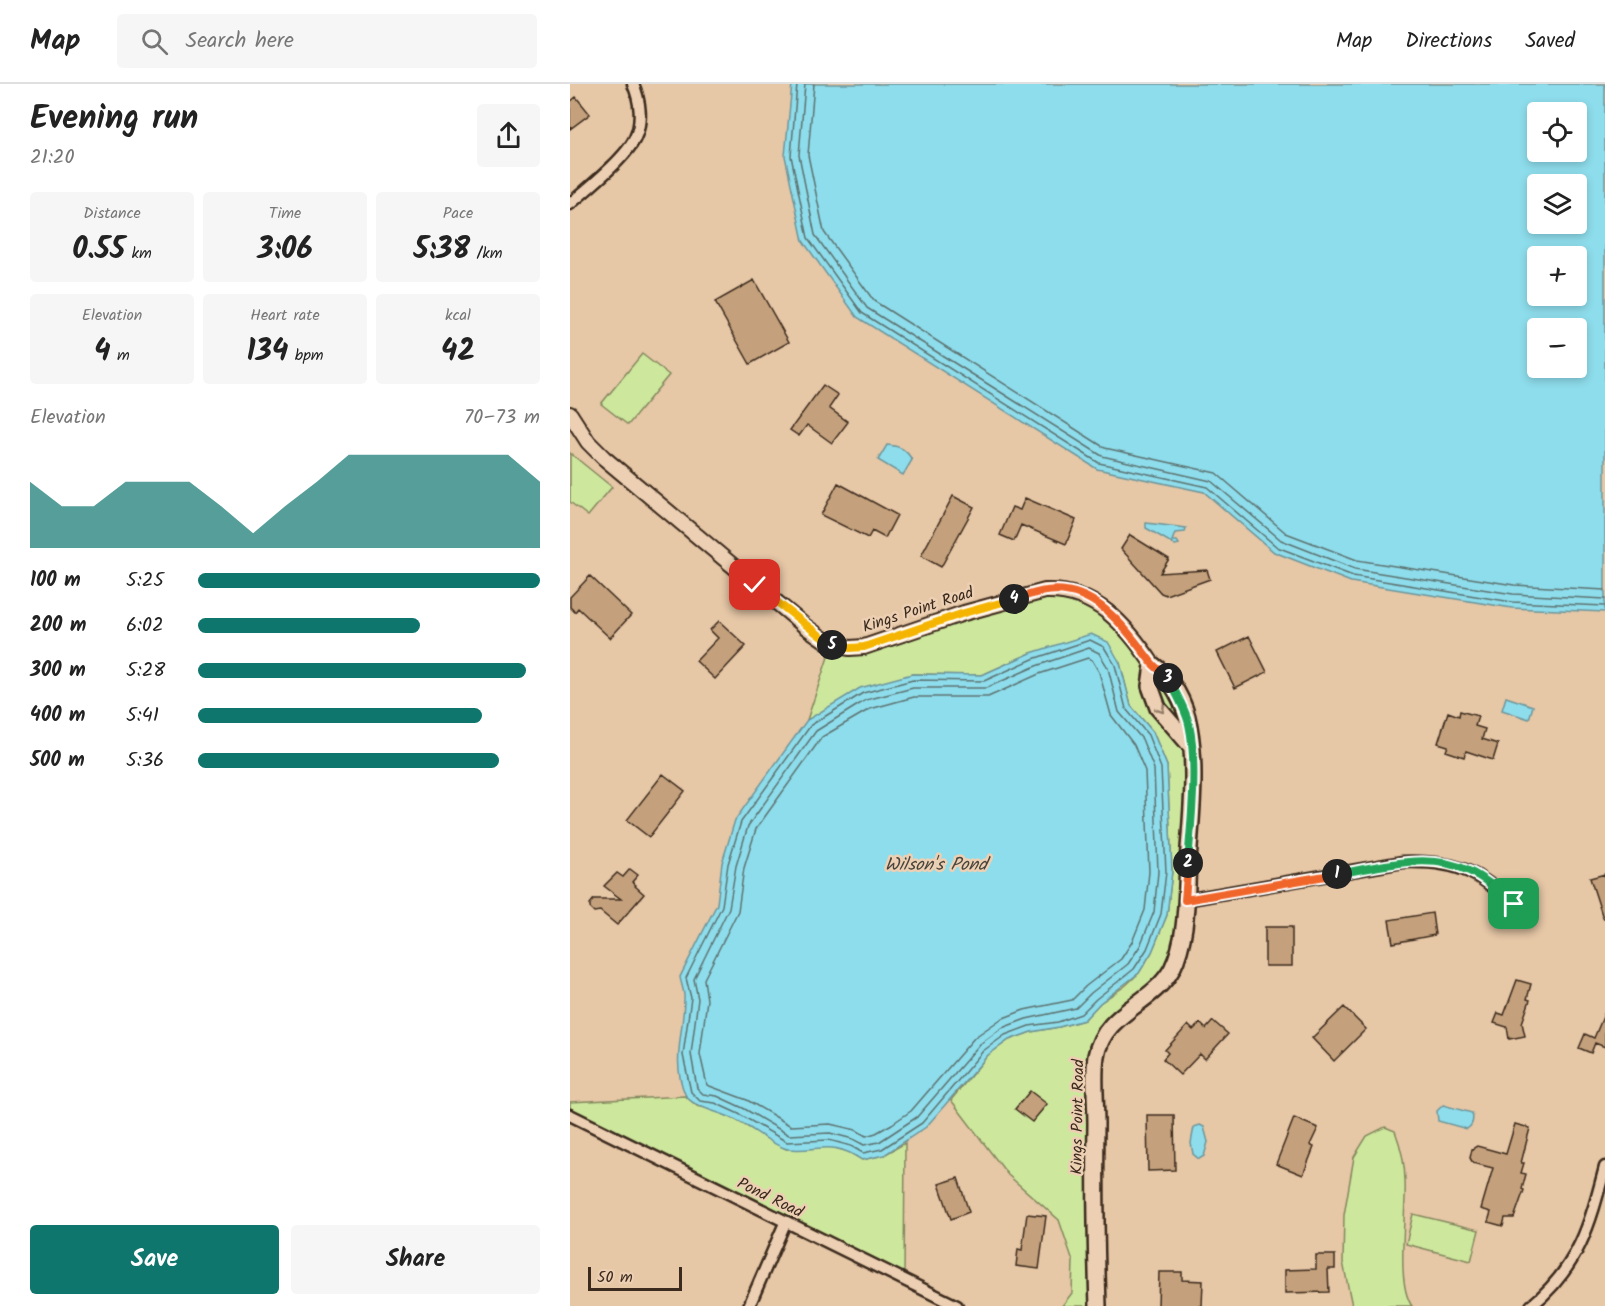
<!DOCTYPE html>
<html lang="en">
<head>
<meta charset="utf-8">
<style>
  body { margin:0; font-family:Kalam,sans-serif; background:#f6f6f6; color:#222; height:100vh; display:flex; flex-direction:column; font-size:22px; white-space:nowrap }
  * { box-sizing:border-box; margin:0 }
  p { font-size:20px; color:#767676 }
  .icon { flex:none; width:33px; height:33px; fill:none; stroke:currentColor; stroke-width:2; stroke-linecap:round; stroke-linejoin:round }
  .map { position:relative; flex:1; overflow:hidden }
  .sheet { display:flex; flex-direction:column; background:#fff; width:570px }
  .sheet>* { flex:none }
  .controls { position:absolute; left:957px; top:18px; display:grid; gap:12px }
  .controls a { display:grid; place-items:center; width:60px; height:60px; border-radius:6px; background:#fff; box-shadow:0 3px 9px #0003; font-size:30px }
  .scale { position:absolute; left:18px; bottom:15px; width:94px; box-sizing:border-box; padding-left:6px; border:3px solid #3b2a1e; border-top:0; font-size:16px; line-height:21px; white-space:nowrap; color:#3b2a1e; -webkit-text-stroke:4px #edd0b3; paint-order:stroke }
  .pin { position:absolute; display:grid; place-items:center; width:51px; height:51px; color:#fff; margin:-26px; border-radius:12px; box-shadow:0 3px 9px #0006 }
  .km { position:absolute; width:30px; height:30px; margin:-15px; border-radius:50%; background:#222; color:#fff; font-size:16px; line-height:30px; text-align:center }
  .round { display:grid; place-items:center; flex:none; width:63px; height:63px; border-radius:6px; background:#f6f6f6 }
  .head { display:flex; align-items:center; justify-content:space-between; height:102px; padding:0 30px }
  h1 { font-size:33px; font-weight:700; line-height:45px }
  .stats { display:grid; grid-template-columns:repeat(3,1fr); gap:9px; height:102px; padding:6px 30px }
  .stats div { display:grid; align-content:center; border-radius:6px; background:#f6f6f6; text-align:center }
  .stats b { font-size:30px; font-weight:700 }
  .stats small { font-size:16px; font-weight:400 }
  .stats p { font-size:16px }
  .chart { height:168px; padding:12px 30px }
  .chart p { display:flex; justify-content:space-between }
  .chart svg { width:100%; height:108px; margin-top:6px; fill:#0f766e; opacity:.7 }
  .primary-button { display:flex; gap:12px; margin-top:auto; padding:12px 30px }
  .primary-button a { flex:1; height:69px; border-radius:6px; background:#0f766e; color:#fff; font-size:24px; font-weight:700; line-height:69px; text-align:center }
  .primary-button a+a { background:#f6f6f6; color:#222 }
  ul { padding:0 30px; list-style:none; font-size:20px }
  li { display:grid; grid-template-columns:96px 72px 1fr; align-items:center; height:45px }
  li i { height:15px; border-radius:8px; background:#0f766e }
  header { display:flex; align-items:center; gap:36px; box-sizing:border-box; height:84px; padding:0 30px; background:#fff; border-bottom:2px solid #e0e0e0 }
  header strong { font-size:28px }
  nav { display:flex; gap:33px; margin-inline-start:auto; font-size:21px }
  .search { width:420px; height:54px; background:#f6f6f6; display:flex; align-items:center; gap:15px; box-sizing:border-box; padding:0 21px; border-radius:6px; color:#767676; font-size:22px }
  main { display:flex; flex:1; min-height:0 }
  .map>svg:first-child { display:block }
</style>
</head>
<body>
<header>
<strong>Map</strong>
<div class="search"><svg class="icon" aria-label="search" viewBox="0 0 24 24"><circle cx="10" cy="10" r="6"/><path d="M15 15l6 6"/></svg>Search here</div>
<nav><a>Map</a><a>Directions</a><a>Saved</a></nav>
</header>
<main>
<section class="sheet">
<div class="head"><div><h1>Evening run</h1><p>21:20</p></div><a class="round"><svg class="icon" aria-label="share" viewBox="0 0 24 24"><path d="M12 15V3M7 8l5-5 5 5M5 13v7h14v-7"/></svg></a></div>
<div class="stats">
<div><p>Distance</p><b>0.55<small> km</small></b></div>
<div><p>Time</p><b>3:06</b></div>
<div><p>Pace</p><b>5:38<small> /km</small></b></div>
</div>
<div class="stats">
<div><p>Elevation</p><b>4<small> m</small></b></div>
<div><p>Heart rate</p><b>134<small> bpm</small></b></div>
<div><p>kcal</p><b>42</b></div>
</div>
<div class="chart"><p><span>Elevation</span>70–73 m</p>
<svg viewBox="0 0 160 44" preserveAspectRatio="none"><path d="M0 44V17L10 27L20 27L30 17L40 17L50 17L60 27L70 38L80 27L90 17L100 6L110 6L120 6L130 6L140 6L150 6L160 17V44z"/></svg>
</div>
<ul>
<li><b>100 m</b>5:25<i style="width:100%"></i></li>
<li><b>200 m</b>6:02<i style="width:65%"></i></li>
<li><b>300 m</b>5:28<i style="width:96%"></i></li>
<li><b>400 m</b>5:41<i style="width:83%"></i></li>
<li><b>500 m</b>5:36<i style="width:88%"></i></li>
</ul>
<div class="primary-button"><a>Save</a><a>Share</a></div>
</section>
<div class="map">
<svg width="1035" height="1222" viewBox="0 0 1035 1222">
  <rect width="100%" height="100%" fill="#e6c7a6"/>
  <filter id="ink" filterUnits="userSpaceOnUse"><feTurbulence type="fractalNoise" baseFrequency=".0167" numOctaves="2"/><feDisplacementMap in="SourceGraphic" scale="12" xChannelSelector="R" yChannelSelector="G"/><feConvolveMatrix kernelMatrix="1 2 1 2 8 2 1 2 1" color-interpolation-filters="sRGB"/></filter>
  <g filter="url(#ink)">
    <path fill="#cde79d" stroke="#84885e" stroke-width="1.5" d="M 72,270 L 99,291 L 58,341 L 31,320 Z
      M 0,369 L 42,403 L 18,432 L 0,418 Z
      M 475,507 L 524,517 L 609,612 L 624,694 L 602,884 L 531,960 L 528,1222 L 492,1222 L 502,1209 L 503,1177 L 489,1136 L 438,1091 L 381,1016 L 418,971 L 439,956 L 461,948 L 489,943 L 514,936 L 530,919 L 555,902 L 569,889 L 582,868 L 597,831 L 602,787 L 597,682 L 583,648 L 561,622 L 550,579 L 461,569 L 412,591 L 342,590 L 237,636 L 262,561 L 280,564 Z
      M 115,1012 L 127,1022 L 142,1025 L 166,1036 L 216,1065 L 258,1062 L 279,1068 L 292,1076 L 314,1071 L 335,1059 L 334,1196 L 0,1031 L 0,1018 Z
      M 815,1043 L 825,1047 C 831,1063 835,1080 835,1097 C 837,1128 825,1199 842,1222 L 782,1222 L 773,1178 L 774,1131 L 784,1073 L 797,1052 Z
      M 843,1130 L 909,1146 L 901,1177 L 836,1160 Z"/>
    <path fill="#8eddec" stroke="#6d959a" stroke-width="1.5" fill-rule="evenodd" d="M 222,0 L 1035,0 L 1035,528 L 942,524 L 781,498 L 704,468 L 634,408 L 527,385 L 287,233 L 233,157 L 215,72 ZM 968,28 L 1006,28 L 1006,68 L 968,68 ZM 968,100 L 1006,100 L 1006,140 L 968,140 ZM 968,172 L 1006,172 L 1006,212 L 968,212 ZM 968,244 L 1006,244 L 1006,284 L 968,284 Z
      M 317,361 C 329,362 336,365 342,376 L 333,391 L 308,376 Z
      M 576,439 L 616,444 L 615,448 L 605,449 L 602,457 L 607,457 L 609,460 L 605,461 L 576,444 Z
      M 521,550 L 538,558 L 550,579 L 561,622 L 583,648 L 597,682 L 602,787 L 597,831 L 582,868 L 569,889 L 530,919 L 514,936 L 489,943 L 461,948 L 439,956 L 418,971 L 356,1043 L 314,1071 L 292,1076 C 261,1055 250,1068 218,1065 C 204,1063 180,1042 166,1036 C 152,1028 121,1024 115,1010 C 101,977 114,948 114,915 C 115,908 111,900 110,893 L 147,820 L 152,779 L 165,736 L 237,636 L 290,604 L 342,590 L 412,591 L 461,569 Z
      M 936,613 L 963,622 L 959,635 L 932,626 Z
      M 873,1021 L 902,1029 C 904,1036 903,1041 897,1045 L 868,1037 L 867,1027 Z
      M 630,1041 L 634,1043 L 638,1058 L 634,1072 L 629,1075 L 623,1070 L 621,1059 L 624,1043 Z"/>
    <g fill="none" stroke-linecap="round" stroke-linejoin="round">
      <path stroke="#5c7270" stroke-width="1.5" d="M 227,0 L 221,72 L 238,154 L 292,229 L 529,379 L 637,403 L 707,463 L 783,492 L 942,518 L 1035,522
        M 235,0 L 229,71 L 245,151 L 297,224 L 532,372 L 641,397 L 711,456 L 785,485 L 943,510 L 1035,515
        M 244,0 L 238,71 L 254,148 L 304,217 L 535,364 L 646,389 L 716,449 L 787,476 L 944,501 L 1035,506
        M 520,556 L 534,563 L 545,581 L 556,625 L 578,651 L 591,684 L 596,788 L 591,830 L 577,865 L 564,885 L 526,915 L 511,930 L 488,938 L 459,942 L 435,951 L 413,967 L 352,1039 L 312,1065 L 293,1069 L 281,1062 L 259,1056 L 217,1058 L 169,1030 L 145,1019 L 130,1017 L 121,1008 L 113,971 L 121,914 L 116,894 L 152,822 L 158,780 L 171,738 L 241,641 L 293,609 L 343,596 L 414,597 L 463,575 Z
        M 519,564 L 529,569 L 538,584 L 549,628 L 572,655 L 584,685 L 588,788 L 584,828 L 570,862 L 558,880 L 521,909 L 506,924 L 456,935 L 432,944 L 410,960 L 347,1033 L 309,1058 L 294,1061 L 283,1055 L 260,1049 L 219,1051 L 173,1024 L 147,1012 L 133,1010 L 127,1004 L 121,970 L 128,915 L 124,895 L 159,824 L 166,782 L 178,742 L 246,647 L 296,616 L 343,604 L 416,604 L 466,582 Z
        M 518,574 L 522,576 L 529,588 L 541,631 L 564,661 L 575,687 L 579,788 L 575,826 L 562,858 L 551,875 L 516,902 L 502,916 L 454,926 L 431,935 L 405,953 L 341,1027 L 322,1040 L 306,1049 L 296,1052 L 286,1046 L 260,1040 L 221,1042 L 177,1016 L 137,1001 L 130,970 L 137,916 L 134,895 L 168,827 L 174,784 L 186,745 L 252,653 L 300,625 L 344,613 L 418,613 L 469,590 Z"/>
    </g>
    <path fill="#c4a17b" stroke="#3b2a1e" stroke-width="1.5" d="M 6,13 L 20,30 L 0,45 L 0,18 Z
      M 184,196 L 219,258 L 180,280 L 145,218 Z
      M 253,301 L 268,311 L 259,324 L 278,338 L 262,359 L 237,341 L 229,352 L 220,346 Z
      M 268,399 L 327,431 L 315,454 L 302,447 L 298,454 L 251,431 Z
      M 383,412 L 404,423 L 371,483 L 351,472 Z
      M 455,414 L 506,436 L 496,460 L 451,441 L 444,457 L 430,451 L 442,423 L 450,426 Z
      M 560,451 L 599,475 L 590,489 L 637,486 L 640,495 L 596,511 L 591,509 L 551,465 Z
      M 20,492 L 61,531 L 40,554 L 8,524 L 5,528 L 0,523 L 0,513 Z
      M 149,537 L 176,562 L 145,595 L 126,577 L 148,554 L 140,546 Z
      M 679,552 L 697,588 L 665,604 L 647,568 Z
      M 890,627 L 908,632 L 905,642 L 915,645 L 912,655 L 928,660 L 923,676 L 896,667 L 894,673 L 876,667 L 878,662 L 868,659 L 878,628 L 889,632 Z
      M 93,690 L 115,707 L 79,753 L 57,736 Z
      M 60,785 L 68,791 L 62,798 L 66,801 L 65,802 L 74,810 L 47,841 L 30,827 L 24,828 L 20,824 L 20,820 L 24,815 L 51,815 L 34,802 L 47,789 L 53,793 Z
      M 1035,790 L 1035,834 L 1033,834 L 1020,794 Z
      M 862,829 L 865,851 L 823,859 L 819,836 Z
      M 695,843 L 722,843 L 722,882 L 695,882 Z
      M 947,896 L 961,900 L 957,915 L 960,916 L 952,939 L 955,952 L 939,955 L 937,943 L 924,939 L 928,929 L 934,931 Z
      M 774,923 L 796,945 L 764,977 L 742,954 Z
      M 1035,928 L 1035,963 L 1025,959 L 1021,969 L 1009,964 L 1015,950 L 1024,954 Z
      M 643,937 L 658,950 L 635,975 L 630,970 L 610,991 L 593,975 L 598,969 L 595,966 L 618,941 L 623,946 L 630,939 L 636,945 Z
      M 460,1007 L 477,1020 L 462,1038 L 445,1025 Z
      M 577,1031 L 604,1031 L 605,1086 L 578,1087 Z
      M 724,1034 L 748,1044 L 740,1061 L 744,1063 L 733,1091 L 706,1080 Z
      M 945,1040 L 960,1044 L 951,1079 L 954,1079 L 951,1089 L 956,1090 L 952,1105 L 954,1106 L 944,1134 L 935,1134 L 933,1142 L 918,1138 L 921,1128 L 911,1125 L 923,1084 L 903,1079 L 900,1074 L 902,1065 L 907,1062 L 936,1070 Z
      M 388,1094 L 399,1128 L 381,1135 L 369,1100 Z
      M 457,1130 L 476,1132 L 469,1185 L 446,1182 L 448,1165 L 452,1166 Z
      M 746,1171 L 765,1171 L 765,1185 L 758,1185 L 759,1208 L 715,1209 L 715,1186 L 746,1185 Z
      M 589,1188 L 612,1188 L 612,1196 L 633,1197 L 632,1222 L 588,1222 Z"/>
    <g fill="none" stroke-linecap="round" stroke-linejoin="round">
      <g stroke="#3b2a1e" stroke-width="15">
        <path id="minor" d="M 0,120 C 17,105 56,74 65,54 C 73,37 70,16 63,0
          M 615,816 L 833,778 C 895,776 911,791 955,830
          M 0,1031 L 387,1222
          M 179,1222 L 215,1139
          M 961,1222 C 1009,1183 1020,1140 1035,1083"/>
      </g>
      <g stroke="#3b2a1e" stroke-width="18">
        <path id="tertiary" d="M 0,330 L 18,358 L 34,374 L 236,543 L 262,561 L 280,564 L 294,563 L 394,529 L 475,507 C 526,505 557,542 583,581"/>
      </g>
      <g stroke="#3b2a1e" stroke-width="20">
        <path id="secondary" d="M 528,1222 C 526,1161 525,1101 526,1040 C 526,1019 523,994 526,972 C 534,928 583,920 602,885 C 618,853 616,812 618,778 C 621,733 627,686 619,642 C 615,619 602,594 583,581 L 580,602 L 588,624 L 620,661"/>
      </g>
      <use href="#minor" stroke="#edd0b3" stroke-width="10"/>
      <use href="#tertiary" stroke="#edd0b3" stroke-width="14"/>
      <use href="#secondary" stroke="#edd0b3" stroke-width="15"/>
    </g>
    <defs><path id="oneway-chevron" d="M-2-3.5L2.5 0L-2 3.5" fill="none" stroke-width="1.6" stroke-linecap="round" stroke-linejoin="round" transform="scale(1.5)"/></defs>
    <use stroke="#947d68" href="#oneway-chevron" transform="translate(591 625) rotate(57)"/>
  </g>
  <g fill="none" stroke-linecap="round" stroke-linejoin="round" filter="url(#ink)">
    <g stroke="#fff" stroke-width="12">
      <path id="split-1" d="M 767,790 C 809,783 859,767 899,787 C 916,795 930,808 944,820"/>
    </g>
    <g stroke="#fff" stroke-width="12">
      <path id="split-2" d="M 618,779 L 615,816 L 767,790"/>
    </g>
    <g stroke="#fff" stroke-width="12">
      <path id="split-3" d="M 598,594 C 606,609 615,624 619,640 C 628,681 621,737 618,779"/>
    </g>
    <g stroke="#fff" stroke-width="12">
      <path id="split-4" d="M 444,515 C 455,513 465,508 476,507 C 525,500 556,545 581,578 C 586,585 593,587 598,594"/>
    </g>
    <g stroke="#fff" stroke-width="12">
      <path id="split-5" d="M 262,561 L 280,564 L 294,563 L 394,529 L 444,515"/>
    </g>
    <g stroke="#fff" stroke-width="12">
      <path id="split-6" d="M 185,501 L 262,561"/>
    </g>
    <use href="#split-1" stroke="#22a559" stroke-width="8"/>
    <use href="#split-2" stroke="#f0652b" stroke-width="8"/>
    <use href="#split-3" stroke="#22a559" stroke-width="8"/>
    <use href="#split-4" stroke="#f0652b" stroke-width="8"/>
    <use href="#split-5" stroke="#f5b400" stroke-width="8"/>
    <use href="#split-6" stroke="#f5b400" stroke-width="8"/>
  </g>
  <g text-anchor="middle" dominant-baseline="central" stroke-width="5" stroke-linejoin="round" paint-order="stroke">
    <g font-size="16" fill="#3b2a1e" stroke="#edd0b3">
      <text transform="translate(348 526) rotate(-18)">Kings Point Road</text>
      <text transform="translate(508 1033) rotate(-89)">Kings Point Road</text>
      <text transform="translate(200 1114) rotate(26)">Pond Road</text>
    </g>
    <g font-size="18" font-style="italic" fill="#47453d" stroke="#edd0b3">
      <text x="366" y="781">Wilson's Pond</text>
    </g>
  </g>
</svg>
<div class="controls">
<a><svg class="icon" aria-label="locate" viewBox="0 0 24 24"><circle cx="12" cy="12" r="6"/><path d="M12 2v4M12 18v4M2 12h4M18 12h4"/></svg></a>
<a><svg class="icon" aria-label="layers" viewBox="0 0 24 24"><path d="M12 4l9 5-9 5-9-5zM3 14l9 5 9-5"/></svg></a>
<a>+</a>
<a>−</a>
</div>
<div class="scale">50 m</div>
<div class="pin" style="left:944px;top:820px;background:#1e9e55"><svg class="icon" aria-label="arrive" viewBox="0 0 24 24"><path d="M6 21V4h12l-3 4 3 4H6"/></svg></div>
<div class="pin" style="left:185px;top:501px;background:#d93025"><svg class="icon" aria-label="check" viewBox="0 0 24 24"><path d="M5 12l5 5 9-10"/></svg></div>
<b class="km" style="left:767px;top:790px">1</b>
<b class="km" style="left:618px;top:779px">2</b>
<b class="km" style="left:598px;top:594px">3</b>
<b class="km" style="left:444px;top:515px">4</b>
<b class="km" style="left:262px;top:561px">5</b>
</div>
</main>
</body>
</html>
